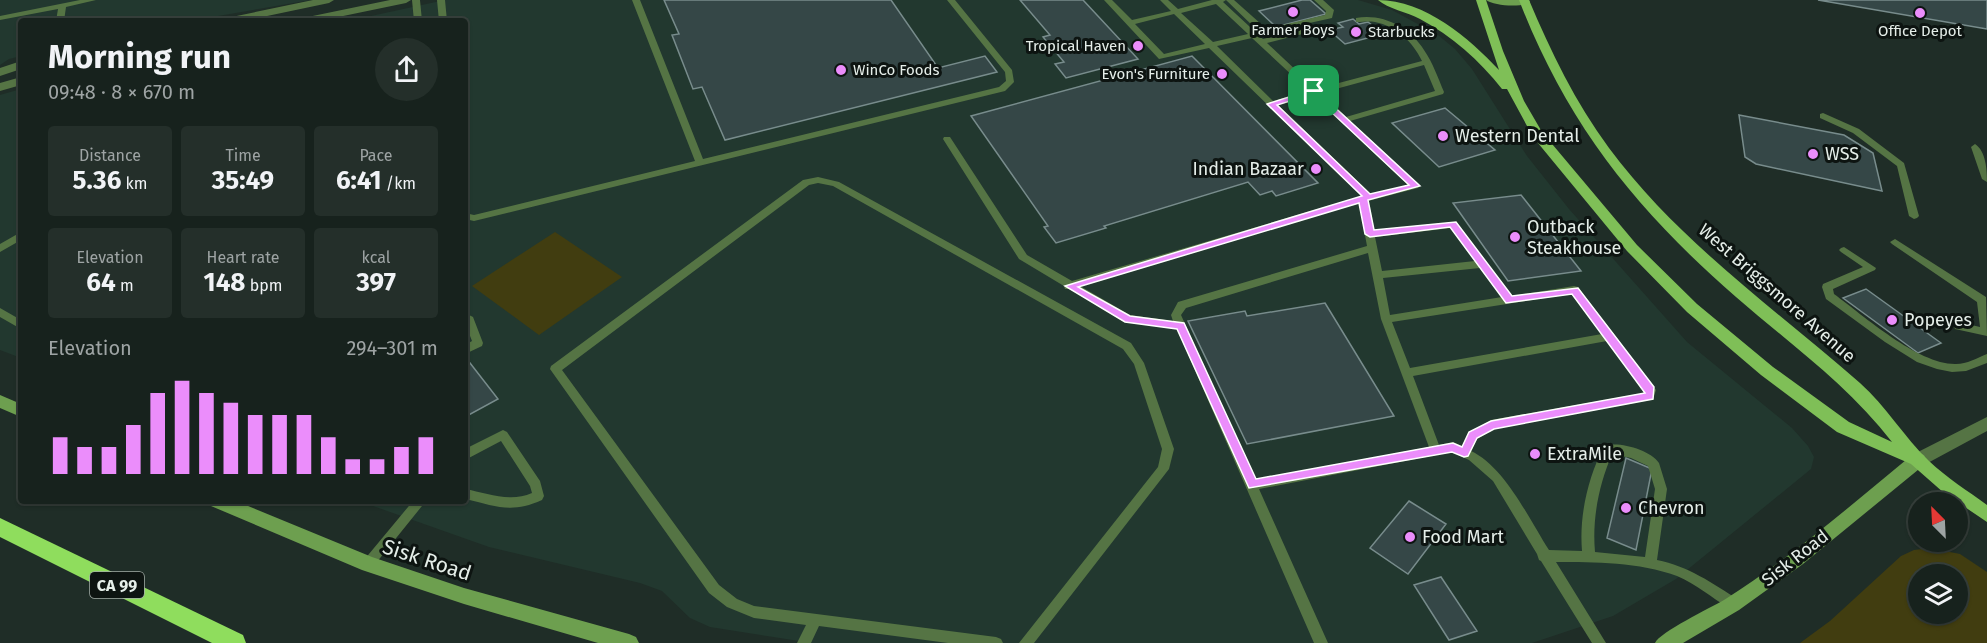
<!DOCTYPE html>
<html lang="en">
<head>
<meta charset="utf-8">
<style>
  body { margin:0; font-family:"Fira Sans",sans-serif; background:#242f2a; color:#f1f3f6; height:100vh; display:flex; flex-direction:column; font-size:22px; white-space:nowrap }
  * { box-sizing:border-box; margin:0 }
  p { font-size:20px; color:#9ea4a4 }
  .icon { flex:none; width:33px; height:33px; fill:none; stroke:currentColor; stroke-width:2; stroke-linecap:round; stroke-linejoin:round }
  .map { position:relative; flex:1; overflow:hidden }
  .sheet { position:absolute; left:18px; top:18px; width:450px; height:486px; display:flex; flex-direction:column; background:#17221d; border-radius:6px; box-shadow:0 2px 4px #0004,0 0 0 2px #363f3b }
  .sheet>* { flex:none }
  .needle { width:39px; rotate:336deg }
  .controls { position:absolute; left:1908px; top:492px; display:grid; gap:12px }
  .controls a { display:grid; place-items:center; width:60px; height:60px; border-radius:50%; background:#17221d; box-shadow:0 2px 4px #0004,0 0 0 2px #363f3b; font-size:30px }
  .pin { position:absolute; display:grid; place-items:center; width:51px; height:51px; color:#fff; margin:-26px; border-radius:12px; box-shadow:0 3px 9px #0006 }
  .round { display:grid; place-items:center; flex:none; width:63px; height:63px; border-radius:32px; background:#242f2a }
  .headline { display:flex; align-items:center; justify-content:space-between; height:102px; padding:0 30px }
  h1 { font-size:33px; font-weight:700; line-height:45px }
  .figures { display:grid; grid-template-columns:repeat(3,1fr); gap:9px; height:102px; padding:6px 30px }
  .figures div { display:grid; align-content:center; border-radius:6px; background:#242f2a; text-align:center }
  .figures b { font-size:26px; font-weight:700 }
  .figures small { font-size:16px; font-weight:400 }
  .figures p { font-size:16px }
  .chart { height:168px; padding:12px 30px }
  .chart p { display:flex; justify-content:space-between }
  .chart svg { width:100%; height:108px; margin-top:6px; stroke:#eb8dfb; stroke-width:6 }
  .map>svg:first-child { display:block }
</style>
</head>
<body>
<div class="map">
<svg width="1987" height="643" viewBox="0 0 1987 643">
  <rect width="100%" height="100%" fill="#1f2d27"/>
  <path fill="#22382f" d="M 0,0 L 311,0 L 189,21 L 21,21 L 21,56 L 9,59 L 0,65 Z
    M 445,0 L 1358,0 L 1392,10 L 1438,35 L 1455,49 L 1472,69 L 1527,156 L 1569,209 L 1687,342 L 1792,428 L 1808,446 L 1814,457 L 1811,469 L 1676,579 L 1613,616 L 1532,643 L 812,643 L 710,627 L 690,618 L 662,591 L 640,583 L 489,547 L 359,501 L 465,501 L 465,21 L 348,21 Z
    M 21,89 L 21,358 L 0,350 L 0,95 Z"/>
  <path fill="#413d10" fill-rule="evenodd" d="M 555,232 L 622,277 L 539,335 L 472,286 Z
    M 1930,548 L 1960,554 L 1987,572 L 1987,643 L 1800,643 L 1830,621 L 1901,556 L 1914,550 ZM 1958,574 L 1958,614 L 1918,614 L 1918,574 Z"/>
  <path fill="#354747" stroke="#788c8c" stroke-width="1.5" d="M 664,0 L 891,0 L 938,68 L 985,56 L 997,72 L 725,140 L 702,87 L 693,89 L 672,35 L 679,34 Z
    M 1020,0 L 1083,0 L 1138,59 L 1066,78 L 1055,64 L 1064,62 L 1043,37 L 1050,35 Z
    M 1302,0 L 1310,0 L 1326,14 L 1276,27 L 1259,11 Z
    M 1818,0 L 1987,0 L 1987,29 Z
    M 1353,19 L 1359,24 L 1368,22 L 1383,34 L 1345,44 L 1329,30 L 1343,27 L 1338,23 Z
    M 1192,56 L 1318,183 L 1276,196 L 1272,191 L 1260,195 L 1248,182 L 1104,226 L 1106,228 L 1056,243 L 1044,227 L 1048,226 L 971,116 Z
    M 1445,108 L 1495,150 L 1439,167 L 1392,123 Z
    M 1739,115 L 1844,135 L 1873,153 L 1882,191 L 1756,164 L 1745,157 Z
    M 1521,195 L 1581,271 L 1508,281 L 1453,203 Z
    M 1866,289 L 1941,343 L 1918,353 L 1843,298 Z
    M 1325,303 L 1394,416 L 1247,444 L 1188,321 L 1245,311 L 1247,316 Z
    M 470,363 L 498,399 L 465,417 L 465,365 Z
    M 1626,458 L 1652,469 L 1636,550 L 1607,538 Z
    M 1409,501 L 1446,524 L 1408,574 L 1370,548 Z
    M 1441,577 L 1477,631 L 1449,640 L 1414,585 Z"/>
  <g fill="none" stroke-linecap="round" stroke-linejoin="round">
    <path fill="#557444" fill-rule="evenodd" d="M 80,0 L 96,0 L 66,7 L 64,21 L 56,21 L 58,9 L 0,20 L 0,16 Z
      M 412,0 L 420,0 L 422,21 L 414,21 Z
      M 437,0 L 445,0 L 447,21 L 439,21 Z
      M 632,0 L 640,0 L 703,159 L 999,87 L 1006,81 L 1005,72 L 947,0 L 955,0 L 1012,70 L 1014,82 L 1005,91 L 474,221 L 465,219 L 465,213 L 474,215 L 695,161 Z
      M 1104,0 L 1112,0 L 1132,20 L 1171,11 L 1160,0 L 1168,0 L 1178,9 L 1212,0 L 1234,0 L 1261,24 L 1270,28 L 1325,15 L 1326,11 L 1314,0 L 1323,0 L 1334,10 L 1332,18 L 1269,32 L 1255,28 L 1226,0 L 1223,2 L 1263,39 L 1322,25 L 1322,29 L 1267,43 L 1316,89 L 1422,61 C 1413,42 1396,26 1375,22 C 1369,21 1363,22 1356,22 L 1356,18 C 1382,13 1410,27 1424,50 C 1433,63 1438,78 1444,92 L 1443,94 L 1350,121 L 1420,186 L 1418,188 L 1368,201 L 1374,230 L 1456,222 L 1512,296 L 1574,286 L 1578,287 L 1656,390 L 1653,399 L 1649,400 L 1494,429 L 1477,439 L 1471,451 C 1505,467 1529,519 1549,550 L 1582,551 C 1579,515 1588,478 1604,446 C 1619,441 1650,450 1659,463 L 1667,489 L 1657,560 C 1688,566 1712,583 1739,600 L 1741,604 L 1739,608 L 1734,610 L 1729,608 C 1712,598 1696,584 1677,576 C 1639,562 1595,562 1556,562 L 1606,643 L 1592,643 L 1541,561 L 1539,560 L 1537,554 L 1493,481 L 1469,460 L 1452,452 L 1259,489 L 1328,643 L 1314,643 L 1177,329 L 1124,322 L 1070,289 L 1065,289 L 1064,286 L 1019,259 L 943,139 L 944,137 L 950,137 L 1027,255 L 1072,281 L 1362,196 L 1209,48 L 1159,59 ZM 1216,4 L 1248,34 L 1213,42 L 1181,13 ZM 1174,14 L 1205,44 L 1164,54 L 1135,24 ZM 1252,38 L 1309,91 L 1273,101 L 1217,46 ZM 1424,65 L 1435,91 L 1346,117 L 1321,93 ZM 1313,95 L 1408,185 L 1371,194 L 1278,105 ZM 1359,203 L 1367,246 L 1178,302 L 1171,315 L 1173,321 L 1130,315 L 1080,286 ZM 1451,228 L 1475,261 L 1382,271 L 1375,237 ZM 1368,253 L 1381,319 L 1429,447 L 1255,480 L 1181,315 L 1186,308 ZM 1480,268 L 1502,297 L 1390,315 L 1383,278 ZM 1571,294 L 1602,334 L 1410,368 L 1392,322 ZM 1607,341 L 1644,391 L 1644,393 L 1491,420 L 1469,433 L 1462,446 L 1453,442 L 1439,445 L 1413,376 ZM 1612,454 L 1631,458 L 1648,466 L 1655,489 L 1645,557 L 1595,552 C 1592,518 1599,485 1612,454 Z
      M 1823,113 L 1859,129 L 1904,163 L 1919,216 L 1917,218 L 1914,219 L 1909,216 L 1897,166 L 1853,133 L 1820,118 L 1820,114 Z
      M 1975,144 C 1986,151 1987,170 1987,182 L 1982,179 L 1971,147 Z
      M 818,177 L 839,182 L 1131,343 L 1144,363 L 1174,449 L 1169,469 L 1034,643 L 1019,643 L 1158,467 L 1162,449 L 1134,364 L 1123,349 L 833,186 L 818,183 L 809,185 L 562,370 L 719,585 L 737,599 L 754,606 L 996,637 L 1001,639 L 1003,643 L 948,643 L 819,626 L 811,643 L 797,643 L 806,625 L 754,618 L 727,607 L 709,593 L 550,369 L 551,366 L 803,180 Z
      M 21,232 L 21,240 L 0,252 L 0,244 Z
      M 1895,239 L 1986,297 L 1987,336 L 1955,329 L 1954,326 L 1955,323 L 1959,322 L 1980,327 L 1977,302 L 1892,244 L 1890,242 Z
      M 1844,247 L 1876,268 L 1875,270 L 1833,289 L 1834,294 C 1864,316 1919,365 1956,364 C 1967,364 1977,358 1987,354 L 1987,363 L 1966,371 L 1952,372 L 1937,369 L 1917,362 L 1885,342 L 1826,299 L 1822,287 L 1823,284 L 1863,267 L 1841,252 L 1839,250 L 1841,248 Z
      M 0,308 L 21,320 L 21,329 L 0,317 Z
      M 465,313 L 473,317 L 483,343 L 482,346 L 465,354 L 465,345 L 472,341 L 465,323 Z
      M 503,430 L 507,432 L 540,481 L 544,496 L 542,500 C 511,514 496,506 465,499 L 465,489 C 487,493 510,503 532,493 L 530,486 L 501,441 L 465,460 L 465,449 Z
      M 413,501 L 426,501 L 372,568 L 368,570 L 364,568 L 362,564 L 364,560 Z"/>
    <path fill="#557444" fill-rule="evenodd" d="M 313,0 L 334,0 L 329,3 L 243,21 L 221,21 L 227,18 Z
      M 390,0 L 411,0 L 406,3 L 319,21 L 297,21 L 303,18 Z
      M 21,61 L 21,69 L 0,76 L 0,68 Z
      M 21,77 L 21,85 L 0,91 L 0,83 Z
      M 1987,417 L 1987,431 L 1924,465 L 1918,467 L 1912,465 L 1910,460 L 1912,455 Z"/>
    <path fill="#6d9f4f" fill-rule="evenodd" d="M 1486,0 L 1529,0 L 1530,2 C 1522,8 1494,6 1486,0 Z
      M 0,395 L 21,404 L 21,417 L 0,408 Z
      M 1918,453 L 1924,455 L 1926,460 L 1924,465 L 1803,564 L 1739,610 L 1683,643 L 1655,643 C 1660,632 1710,608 1724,600 C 1791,558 1851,505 1912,455 Z
      M 208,501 L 236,501 L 372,557 L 464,588 L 629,634 L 636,637 L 639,643 L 598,643 L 464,604 L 362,570 L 211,506 Z"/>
    <path fill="#7fbf57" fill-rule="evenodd" d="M 1378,0 C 1425,0 1469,38 1499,70 L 1476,0 L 1486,0 L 1503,51 L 1524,101 L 1542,132 L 1637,245 L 1697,304 L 1773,367 L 1849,422 L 1892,442 C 1848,385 1790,344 1736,297 C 1636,210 1567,124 1519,0 L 1529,0 C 1551,52 1575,102 1609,148 C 1678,241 1773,307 1860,383 C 1886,406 1904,437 1929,461 C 1947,478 1968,491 1987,505 L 1987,522 L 1944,493 L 1911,464 L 1837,432 L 1761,375 L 1687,312 L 1627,251 L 1533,137 L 1507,89 L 1502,89 C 1479,60 1452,36 1420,19 C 1407,12 1388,9 1378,0 Z"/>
    <path fill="#8fdd5d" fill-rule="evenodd" d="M 0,518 L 243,635 L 246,643 L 212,643 L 0,537 Z"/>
  </g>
  <path fill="#eb8dfb" stroke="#fff" stroke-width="1.5" fill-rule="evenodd" d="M 1311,90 L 1316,90 L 1420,186 L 1368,200 L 1374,230 L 1456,222 L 1512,296 L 1578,288 L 1654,387 L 1653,399 L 1494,429 L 1477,438 L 1468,456 L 1464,457 L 1452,452 L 1249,488 L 1177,329 L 1125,322 L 1065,286 L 1362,196 L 1267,104 ZM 1312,94 L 1409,185 L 1370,194 L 1277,105 ZM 1359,203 L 1365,234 L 1370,237 L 1450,227 L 1506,303 L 1572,294 L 1645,393 L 1491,421 L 1469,432 L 1462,447 L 1453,443 L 1256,479 L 1184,323 L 1130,316 L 1078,287 Z"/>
  <g fill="#eb8dfb" stroke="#0d1411" stroke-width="2">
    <circle cx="1293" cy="12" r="6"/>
    <circle cx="1920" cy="13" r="6"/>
    <circle cx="1356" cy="32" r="6"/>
    <circle cx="1138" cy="46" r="6"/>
    <circle cx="841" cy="70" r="6"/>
    <circle cx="1222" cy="74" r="6"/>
    <circle cx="1443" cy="136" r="6"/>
    <circle cx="1813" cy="154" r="6"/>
    <circle cx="1316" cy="169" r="6"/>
    <circle cx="1515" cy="237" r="6"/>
    <circle cx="1892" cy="320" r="6"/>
    <circle cx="1535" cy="454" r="6"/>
    <circle cx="1626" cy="508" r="6"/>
    <circle cx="1410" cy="537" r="6"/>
  </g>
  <g text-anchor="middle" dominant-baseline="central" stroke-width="6" stroke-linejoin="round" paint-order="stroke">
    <g font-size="15" fill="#e5eee9" stroke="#0d1411">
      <text x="1293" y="30">Farmer Boys</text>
      <text x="1920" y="31">Office Depot</text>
      <text x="1368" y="32" text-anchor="start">Starbucks</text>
      <text x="1126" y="46" text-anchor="end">Tropical Haven</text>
      <text x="853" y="70" text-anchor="start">WinCo Foods</text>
      <text x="1210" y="74" text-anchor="end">Evon's Furniture</text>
    </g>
    <rect fill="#0d1411" stroke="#a4ada8" stroke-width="1.5" x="90" y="572" width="54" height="26" rx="4.5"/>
    <g font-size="16" font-weight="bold" fill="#e5eee9">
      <text x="117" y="585">CA 99</text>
    </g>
    <g font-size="18" fill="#e5eee9" stroke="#0d1411" text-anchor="start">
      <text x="1455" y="136">Western Dental</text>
      <text x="1825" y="154">WSS</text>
      <text x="1304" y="169" text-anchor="end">Indian Bazaar</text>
      <text x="1527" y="227">Outback<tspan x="1527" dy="21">Steakhouse</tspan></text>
      <text x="1904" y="320">Popeyes</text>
      <text x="1547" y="454">ExtraMile</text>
      <text x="1638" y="508">Chevron</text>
      <text x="1422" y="537">Food Mart</text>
    </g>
    <g font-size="18" fill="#e5eee9" stroke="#0d1411">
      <text transform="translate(1777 293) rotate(41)">West Briggsmore Avenue</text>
      <text transform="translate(1795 558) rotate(-38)">Sisk Road</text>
    </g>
    <g font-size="21" fill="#e5eee9" stroke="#0d1411">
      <text transform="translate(427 560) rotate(18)">Sisk Road</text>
    </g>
  </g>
</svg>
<div class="controls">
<a><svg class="needle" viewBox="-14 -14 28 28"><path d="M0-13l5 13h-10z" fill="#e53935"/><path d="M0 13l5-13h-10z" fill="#9ea4a4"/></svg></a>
<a><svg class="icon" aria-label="layers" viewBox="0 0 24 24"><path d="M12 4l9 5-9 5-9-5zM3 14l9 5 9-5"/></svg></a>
</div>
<div class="pin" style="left:1314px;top:91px;background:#1e9e55"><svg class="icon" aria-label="arrive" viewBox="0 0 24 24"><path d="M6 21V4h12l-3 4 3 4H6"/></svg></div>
<section class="sheet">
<div class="headline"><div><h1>Morning run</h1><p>09:48 · 8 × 670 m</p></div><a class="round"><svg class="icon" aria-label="share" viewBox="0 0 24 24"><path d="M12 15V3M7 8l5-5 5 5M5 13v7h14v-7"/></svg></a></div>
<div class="figures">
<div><p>Distance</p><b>5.36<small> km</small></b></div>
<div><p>Time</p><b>35:49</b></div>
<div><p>Pace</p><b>6:41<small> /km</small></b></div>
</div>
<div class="figures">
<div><p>Elevation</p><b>64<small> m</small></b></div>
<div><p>Heart rate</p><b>148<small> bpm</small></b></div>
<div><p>kcal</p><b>397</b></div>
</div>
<div class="chart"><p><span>Elevation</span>294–301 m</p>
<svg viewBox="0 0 160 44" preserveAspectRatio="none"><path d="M5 44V29M15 44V33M25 44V33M35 44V24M45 44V11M55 44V6M65 44V11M75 44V15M85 44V20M95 44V20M105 44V20M115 44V29M125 44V38M135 44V38M145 44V33M155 44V29"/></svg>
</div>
</section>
</div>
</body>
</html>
